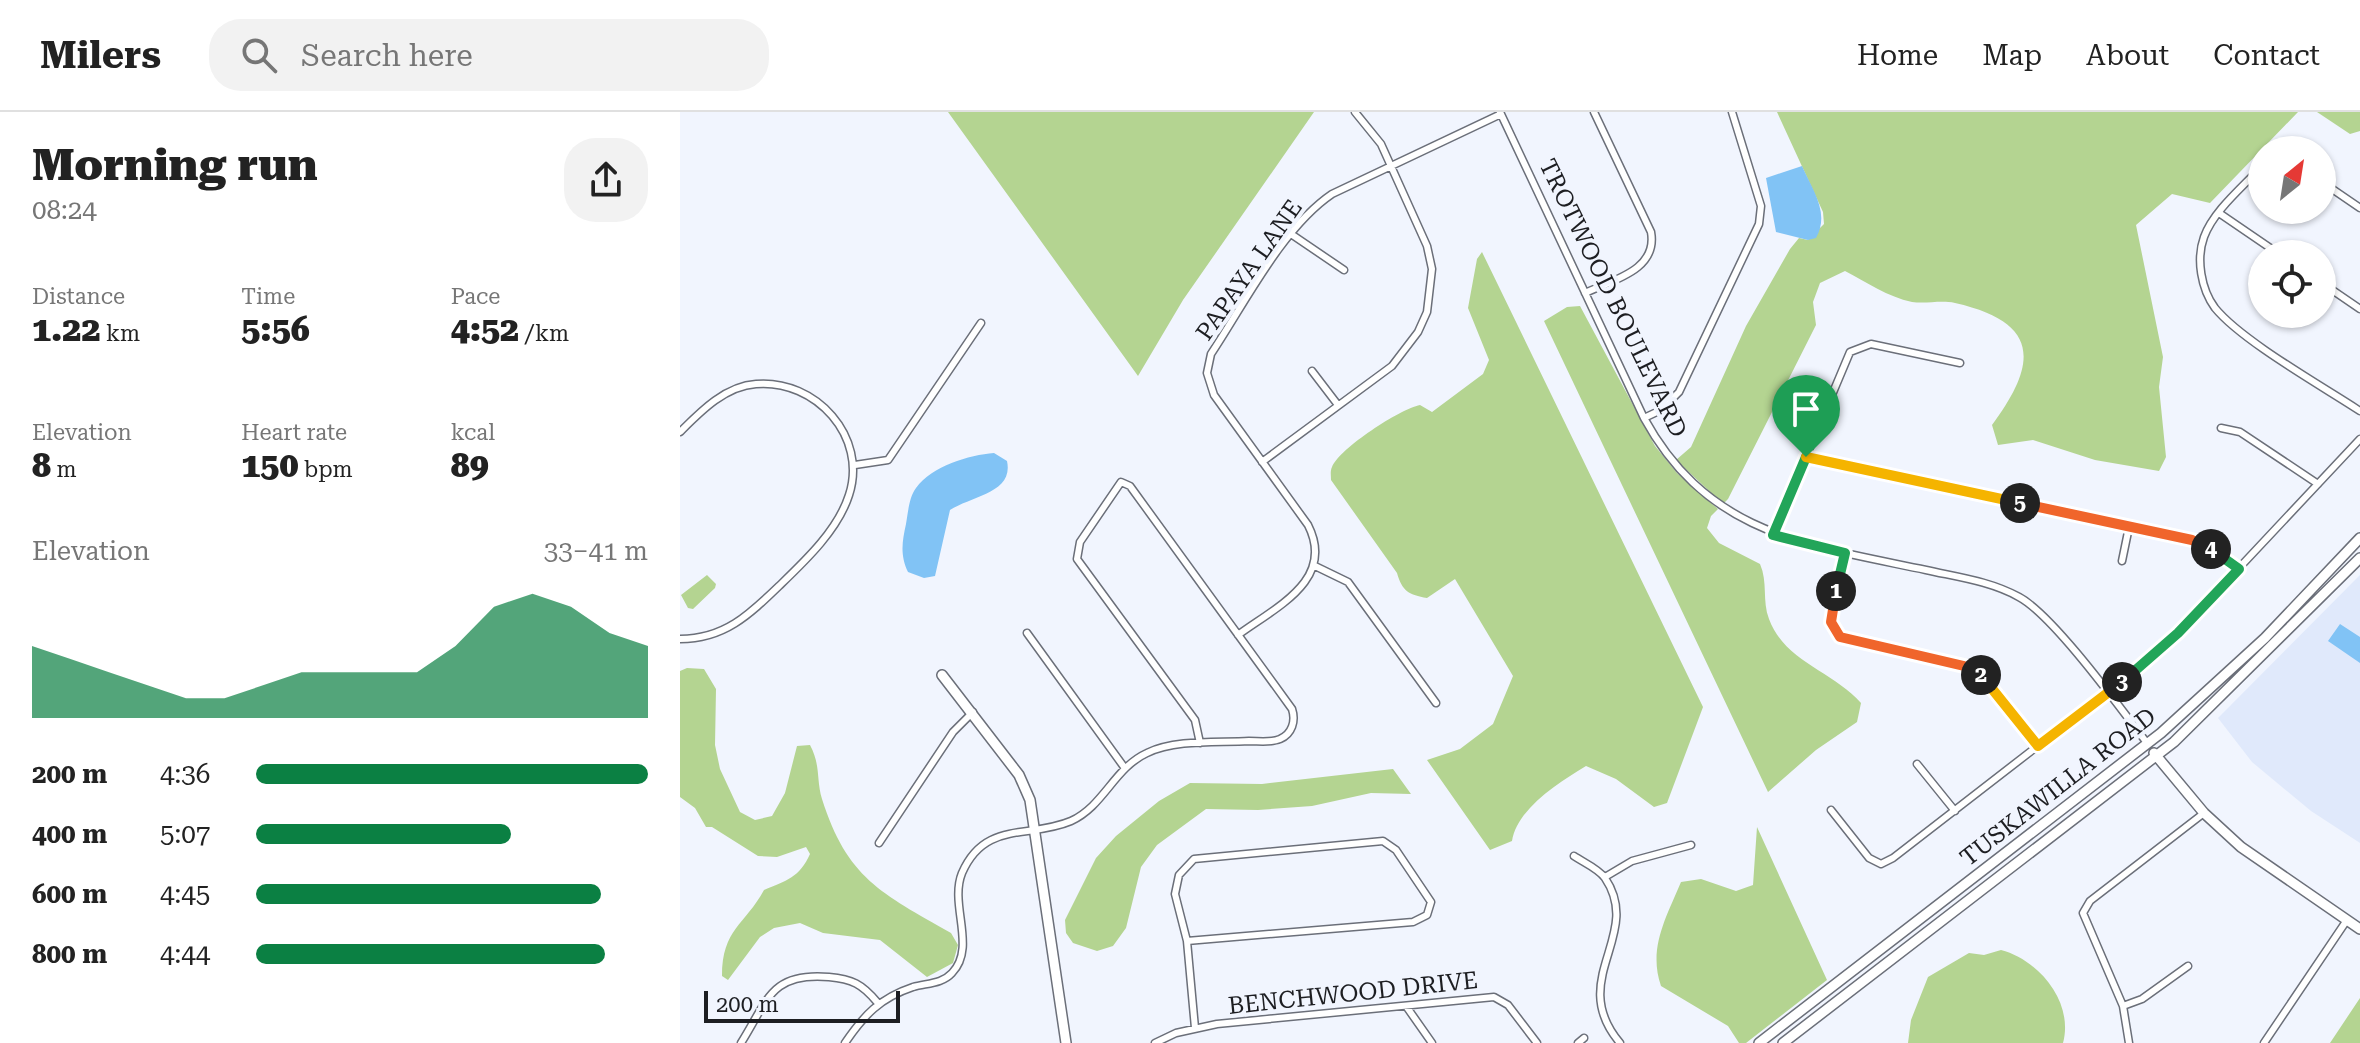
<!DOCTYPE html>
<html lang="en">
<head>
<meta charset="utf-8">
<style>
  body { margin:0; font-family:"Roboto Serif",serif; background:#f2f2f2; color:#222; height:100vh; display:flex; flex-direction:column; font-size:30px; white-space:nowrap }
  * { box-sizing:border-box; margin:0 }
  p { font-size:26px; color:#767676 }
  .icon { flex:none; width:44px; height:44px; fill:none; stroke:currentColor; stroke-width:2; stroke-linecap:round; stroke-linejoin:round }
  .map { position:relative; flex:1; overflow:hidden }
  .side { display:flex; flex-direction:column; background:#fff; width:680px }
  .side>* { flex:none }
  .needle { width:52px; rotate:30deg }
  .controls { position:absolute; left:1568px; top:24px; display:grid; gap:16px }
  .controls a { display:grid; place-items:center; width:88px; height:88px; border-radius:50%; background:#fff; box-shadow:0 2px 6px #0004; font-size:40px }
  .scale { position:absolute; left:24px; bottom:20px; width:196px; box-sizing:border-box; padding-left:8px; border:4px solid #1d1e22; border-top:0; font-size:22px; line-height:28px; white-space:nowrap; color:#1d1e22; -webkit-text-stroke:6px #f1f5fe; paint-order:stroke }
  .pin { position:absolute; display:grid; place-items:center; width:68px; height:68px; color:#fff; margin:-82px -34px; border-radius:50% 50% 50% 0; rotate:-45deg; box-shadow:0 0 8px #0007 }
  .pin .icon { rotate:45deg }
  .km { position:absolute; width:40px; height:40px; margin:-20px; border-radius:50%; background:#222; color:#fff; font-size:22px; line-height:40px; text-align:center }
  .round { display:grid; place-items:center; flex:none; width:84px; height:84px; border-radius:32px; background:#f2f2f2 }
  .headline { display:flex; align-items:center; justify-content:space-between; height:136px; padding:0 32px }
  h1 { font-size:44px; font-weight:800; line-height:60px }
  .stats { display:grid; grid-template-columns:repeat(3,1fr); gap:12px; height:136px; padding:8px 32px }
  .stats div { display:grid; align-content:center }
  .stats b { font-size:34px; font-weight:800 }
  .stats small { font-size:22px; font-weight:400 }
  .stats p { font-size:22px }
  .chart { height:224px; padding:16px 32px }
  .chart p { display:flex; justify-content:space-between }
  .chart svg { width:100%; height:144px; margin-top:8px; fill:#0b8043; opacity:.7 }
  ul { padding:0 32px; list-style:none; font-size:26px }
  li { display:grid; grid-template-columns:128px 96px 1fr; align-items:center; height:60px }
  li i { height:20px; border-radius:10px; background:#0b8043 }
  header { display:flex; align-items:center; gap:48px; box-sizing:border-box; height:112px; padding:0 40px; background:#fff; border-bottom:2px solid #e0e0e0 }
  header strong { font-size:38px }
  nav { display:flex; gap:44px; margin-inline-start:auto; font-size:28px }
  .search { width:560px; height:72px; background:#f2f2f2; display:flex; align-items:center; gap:20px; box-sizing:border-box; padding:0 28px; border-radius:32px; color:#767676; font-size:30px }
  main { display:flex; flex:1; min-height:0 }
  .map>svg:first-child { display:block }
</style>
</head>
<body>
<header>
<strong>Milers</strong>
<div class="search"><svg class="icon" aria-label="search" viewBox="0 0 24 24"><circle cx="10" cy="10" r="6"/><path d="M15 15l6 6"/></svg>Search here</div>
<nav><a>Home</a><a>Map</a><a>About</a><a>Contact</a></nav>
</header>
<main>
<section class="side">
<div class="headline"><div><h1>Morning run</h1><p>08:24</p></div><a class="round"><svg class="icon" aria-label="share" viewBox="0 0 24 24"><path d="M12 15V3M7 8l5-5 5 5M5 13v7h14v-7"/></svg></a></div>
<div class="stats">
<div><p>Distance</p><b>1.22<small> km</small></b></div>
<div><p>Time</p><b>5:56</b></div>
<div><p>Pace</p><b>4:52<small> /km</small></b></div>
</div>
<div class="stats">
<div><p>Elevation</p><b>8<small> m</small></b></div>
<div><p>Heart rate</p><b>150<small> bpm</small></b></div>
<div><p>kcal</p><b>89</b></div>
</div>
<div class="chart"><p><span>Elevation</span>33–41 m</p>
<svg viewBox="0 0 160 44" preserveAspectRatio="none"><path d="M0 44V22L10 26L20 30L30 34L40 38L50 38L60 34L70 30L80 30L90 30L100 30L110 22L120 10L130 6L140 10L150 18L160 22V44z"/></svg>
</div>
<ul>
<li><b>200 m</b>4:36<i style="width:100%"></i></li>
<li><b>400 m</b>5:07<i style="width:65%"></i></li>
<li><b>600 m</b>4:45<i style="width:88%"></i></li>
<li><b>800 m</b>4:44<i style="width:89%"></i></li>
</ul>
</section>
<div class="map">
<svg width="1680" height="931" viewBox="0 0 1680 931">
  <rect width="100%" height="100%" fill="#f1f5fe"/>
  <path fill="#e0e9fb" d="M 1680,463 L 1680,731 L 1631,699 L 1572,650 L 1538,606 Z"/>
  <path fill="#b4d491" d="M 268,0 L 634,0 L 503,188 L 458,264 Z
    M 1097,0 L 1618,0 L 1530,91 L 1492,82 L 1456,113 L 1483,245 L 1479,275 L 1486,345 L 1479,359 L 1415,348 L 1353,328 L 1318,333 L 1312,313 C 1359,250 1359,210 1275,191 C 1261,188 1246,192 1232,190 C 1208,185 1186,170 1165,159 L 1140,171 L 1133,190 L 1136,213 L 1048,387 L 1043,392 L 996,348 L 1011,335 L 1066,214 L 1110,137 L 1119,126 L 1128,128 L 1144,112 L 1143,100 Z
    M 1637,0 L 1680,0 L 1680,19 L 1670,22 Z
    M 802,140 L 1023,595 L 987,691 L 974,695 L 936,667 L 906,654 C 878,671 837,697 832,729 L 810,738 L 747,648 L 780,637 L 813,612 L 833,564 L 775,467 L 747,486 C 729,483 722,479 717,461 L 651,368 C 651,364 650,359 652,355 C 660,336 720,297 740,293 L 752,300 L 803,262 L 809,248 L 788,196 L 797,147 Z
    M 900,194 L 975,334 L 997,361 L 1038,397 L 1031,404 L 1027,416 L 1039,431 L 1080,452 C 1088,470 1082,489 1089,507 C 1105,550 1153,559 1181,591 L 1177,610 L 1136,638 L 1088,680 L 864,209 L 887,195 Z
    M 27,463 L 36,472 L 35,476 L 13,497 L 8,496 L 1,483 Z
    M 7,556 L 24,557 L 36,577 L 35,633 L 40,657 L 60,700 L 75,708 L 92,704 L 105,681 L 117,634 L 130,633 C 141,654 136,667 142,687 C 167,766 201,781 271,821 L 278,833 L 273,851 L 247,865 L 200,828 L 143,821 L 120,811 L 94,816 L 80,825 L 48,868 L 42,864 C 42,817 65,813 84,778 C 106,769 120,765 130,742 L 126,735 L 97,745 L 78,744 L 32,715 L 26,715 L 15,696 L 0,685 L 0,559 Z
    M 713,657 L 731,682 L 691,681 L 632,694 L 578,698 L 526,697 L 477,733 L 461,755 L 446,816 L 433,834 L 417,839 L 393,831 L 386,821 L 385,808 L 416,746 L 436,724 L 479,689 L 510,671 L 582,672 Z
    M 1077,715 L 1147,868 L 1066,931 L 1059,931 L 1048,914 L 981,874 C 968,836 986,806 1001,770 L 1021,767 L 1056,779 L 1073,773 Z
    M 1321,838 C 1359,848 1394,890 1383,931 L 1228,931 L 1231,908 L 1248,865 L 1289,841 L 1304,843 Z
    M 1680,886 L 1680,931 L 1650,931 Z"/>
  <path fill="#81c3f5" d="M 1122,54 C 1133,79 1150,101 1136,126 L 1128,128 L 1096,120 L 1086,66 Z
    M 314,341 L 327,349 C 334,381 291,384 270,398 L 255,464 L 244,466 L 228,460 C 220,443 222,430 226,412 C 228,401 229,385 236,376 C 252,354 289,343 314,341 Z
    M 1660,512 L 1680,525 L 1680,551 L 1648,529 Z"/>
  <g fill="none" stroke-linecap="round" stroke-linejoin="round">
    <g stroke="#6b6f79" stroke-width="9">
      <path id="street" d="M 820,0 L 964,306 C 1028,423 1127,433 1246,458 C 1277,465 1310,469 1339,485 C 1373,503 1441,597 1467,631
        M 1582,54 C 1563,75 1534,98 1524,125 C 1516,147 1521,177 1535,196 C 1562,229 1642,274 1680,299
        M 1642,70 L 1680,96
        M 1539,101 L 1599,142
        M 611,122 L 664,158
        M 1642,171 L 1680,197
        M 905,181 C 933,168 978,158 971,120 L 914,0
        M 632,259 L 658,293
        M 964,306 L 981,298 L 999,280 L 1079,112 L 1081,94 L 1052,0
        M 1541,316 L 1560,320 L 1638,372
        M 0,320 C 20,300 45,274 76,272 C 136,267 188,325 169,383 C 158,418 125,449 99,474 C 69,503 44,527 0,527
        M 1126,345 L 1512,428 L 1535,439 L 1559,457
        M 582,350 L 712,254 L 738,220 L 747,200 L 752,157 L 747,134 L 701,32 L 675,0
        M 175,353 L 208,348 L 301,211
        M 1093,423 L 1170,240 L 1191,232 L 1280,251
        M 1165,441 C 1159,466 1141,504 1160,525 L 1295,559 L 1311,572 L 1358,634
        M 1442,449 L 1449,415
        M 635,454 L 668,470 L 756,591
        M 347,521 L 444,655
        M 558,523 C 596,495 656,468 628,413 L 534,283 L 527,261 L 531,242 C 565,191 602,116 652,82 L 821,2
        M 1237,652 L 1275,699
        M 1151,698 L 1189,746 L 1201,752 L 1213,746 L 1461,554 L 1498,521 L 1680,327
        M 199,731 L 273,620 L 293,600
        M 894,744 C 903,750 919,757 925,766 C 964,824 886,867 940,931
        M 925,765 L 952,749 L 1011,733
        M 507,829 L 733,810 L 747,803 L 751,790 L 716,738 L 703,729 L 514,747 L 499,763 L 495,782 L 507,829 L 515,916
        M 726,894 L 752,931
        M 1443,894 L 1462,887 L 1508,854
        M 61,931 C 88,888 91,860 149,865 C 172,867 182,872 197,890
        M 165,931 C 184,903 200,886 233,875 C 247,871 262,872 272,861 C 297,835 269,793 282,761 C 305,708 349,727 391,709 C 424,694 434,656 467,641 C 496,627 538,631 569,629 C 579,629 591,631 600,627 C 612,622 616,609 612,597 L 450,374 L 441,370 L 400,430 L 397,447 L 515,608 L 520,631
        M 475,931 L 496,921 L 537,912 L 814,885 L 828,893 L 857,931
        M 898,931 L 904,926
        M 1449,931 L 1443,894 L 1403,801 L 1410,789 L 1524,701
        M 1584,931 L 1667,808"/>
    </g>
    <g stroke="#6b6f79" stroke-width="12">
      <path id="secondary" d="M 262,563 L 339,663 L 350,688 L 386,931
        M 1474,641 L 1524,701 L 1561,735 L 1680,817
        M 1079,931 L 1481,621 L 1585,526 L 1680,426
        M 1103,931 L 1494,630 L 1680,446"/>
    </g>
    <use href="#street" stroke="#fff" stroke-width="6"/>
    <use href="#secondary" stroke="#fff" stroke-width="9"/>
  </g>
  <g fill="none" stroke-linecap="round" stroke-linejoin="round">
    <g stroke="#fff" stroke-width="16">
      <path id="split-1" d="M 1126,345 L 1093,423 L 1165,441 L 1156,479"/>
    </g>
    <g stroke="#fff" stroke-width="16">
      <path id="split-2" d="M 1156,479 L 1151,510 L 1160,525 L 1284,554 L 1301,563"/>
    </g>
    <g stroke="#fff" stroke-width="16">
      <path id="split-3" d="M 1301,563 L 1358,634 L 1442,570"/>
    </g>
    <g stroke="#fff" stroke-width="16">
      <path id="split-4" d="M 1442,570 L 1498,521 L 1559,457 L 1531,437"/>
    </g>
    <g stroke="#fff" stroke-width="16">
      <path id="split-5" d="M 1340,391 L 1512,428 L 1531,437"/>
    </g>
    <g stroke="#fff" stroke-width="16">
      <path id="split-6" d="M 1126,345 L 1340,391"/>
    </g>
    <use href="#split-1" stroke="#22a559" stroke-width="10"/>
    <use href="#split-2" stroke="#f0652b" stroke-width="10"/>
    <use href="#split-3" stroke="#f5b400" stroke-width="10"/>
    <use href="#split-4" stroke="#22a559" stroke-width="10"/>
    <use href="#split-5" stroke="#f0652b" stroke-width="10"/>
    <use href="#split-6" stroke="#f5b400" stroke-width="10"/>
  </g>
  <g text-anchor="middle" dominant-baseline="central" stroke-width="8" stroke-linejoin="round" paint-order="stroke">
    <g font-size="24" fill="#1d1e22" stroke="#f1f5fe">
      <text transform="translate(569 158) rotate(-55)">PAPAYA LANE</text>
      <text transform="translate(933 186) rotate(64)">TROTWOOD BOULEVARD</text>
      <text transform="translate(1378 675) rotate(-38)">TUSKAWILLA ROAD</text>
      <text transform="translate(673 881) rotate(-6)">BENCHWOOD DRIVE</text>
    </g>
  </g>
</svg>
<div class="controls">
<a><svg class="needle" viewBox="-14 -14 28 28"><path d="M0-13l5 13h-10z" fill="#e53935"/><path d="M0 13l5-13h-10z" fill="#767676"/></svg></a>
<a><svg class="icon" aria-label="locate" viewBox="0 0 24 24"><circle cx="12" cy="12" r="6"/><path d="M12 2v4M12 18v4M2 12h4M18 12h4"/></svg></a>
</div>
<div class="scale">200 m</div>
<div class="pin" style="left:1126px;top:345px;background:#1e9e55"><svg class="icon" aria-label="arrive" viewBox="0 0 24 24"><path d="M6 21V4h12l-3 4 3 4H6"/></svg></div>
<b class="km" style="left:1156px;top:479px">1</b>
<b class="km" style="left:1301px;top:563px">2</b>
<b class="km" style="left:1442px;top:570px">3</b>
<b class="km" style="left:1531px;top:437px">4</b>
<b class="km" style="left:1340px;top:391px">5</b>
</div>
</main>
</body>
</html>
